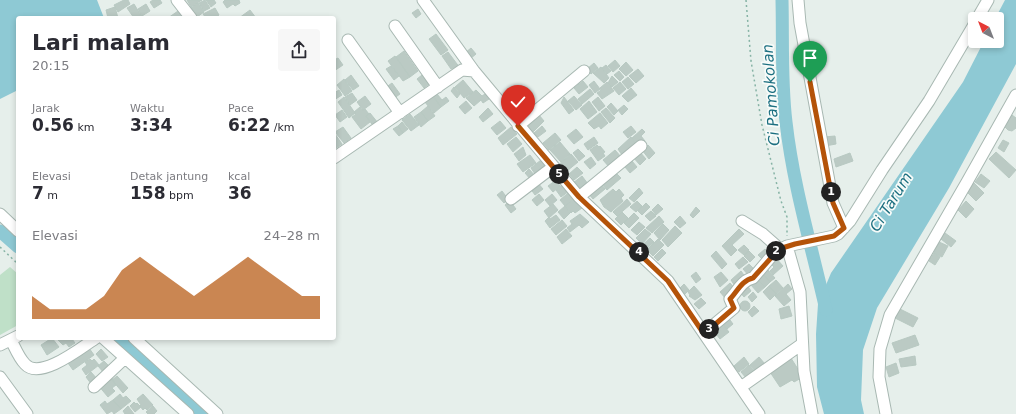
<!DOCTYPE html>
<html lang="id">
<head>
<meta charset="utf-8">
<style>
  body { margin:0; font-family:"DejaVu Sans",sans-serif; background:#f7f7f7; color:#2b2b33; height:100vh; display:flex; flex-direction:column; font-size:15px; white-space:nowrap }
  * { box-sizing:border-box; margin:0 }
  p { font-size:13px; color:#7c7c81 }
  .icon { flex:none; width:22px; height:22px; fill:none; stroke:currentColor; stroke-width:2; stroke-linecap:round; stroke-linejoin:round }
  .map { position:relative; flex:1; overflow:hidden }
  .drawer { position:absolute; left:16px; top:16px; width:320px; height:324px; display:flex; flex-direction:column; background:#fff; border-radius:4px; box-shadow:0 2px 6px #0003 }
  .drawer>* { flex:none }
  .needle { width:26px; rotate:318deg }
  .controls { position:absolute; left:968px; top:12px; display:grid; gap:8px }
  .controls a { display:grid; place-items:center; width:36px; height:36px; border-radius:4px; background:#fff; box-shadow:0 2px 6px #0003; font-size:20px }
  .pin { position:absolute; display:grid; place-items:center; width:34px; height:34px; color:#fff; margin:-41px -17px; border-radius:50% 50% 50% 0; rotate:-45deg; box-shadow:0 0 4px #0007 }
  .pin .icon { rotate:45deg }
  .km { position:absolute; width:20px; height:20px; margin:-10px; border-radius:50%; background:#222; color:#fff; font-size:11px; line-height:20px; text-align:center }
  .round { display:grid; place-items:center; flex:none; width:42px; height:42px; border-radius:4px; background:#f7f7f7 }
  .summary { display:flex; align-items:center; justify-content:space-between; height:68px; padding:0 16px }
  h1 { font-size:22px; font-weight:600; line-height:30px }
  .figures { display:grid; grid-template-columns:repeat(3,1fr); gap:6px; height:68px; padding:4px 16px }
  .figures div { display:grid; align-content:center }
  .figures b { font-size:17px; font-weight:600 }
  .figures small { font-size:11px; font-weight:400 }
  .figures p { font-size:11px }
  .chart { height:112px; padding:8px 16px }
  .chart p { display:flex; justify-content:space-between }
  .chart svg { width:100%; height:72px; margin-top:4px; fill:#b45309; opacity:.7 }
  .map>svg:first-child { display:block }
</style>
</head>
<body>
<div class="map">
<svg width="1016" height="414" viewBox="0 0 1016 414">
  <rect width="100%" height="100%" fill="#e6efeb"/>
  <path fill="#bfe0c8" d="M 10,267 L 18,274 L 18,325 L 0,335 L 0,275 Z"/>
  <path fill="#8ec9d4" d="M 0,0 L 97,0 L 104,18 L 18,18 L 18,90 L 0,99 Z
    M 1005,0 L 1016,0 L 1016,64 L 949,188 L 877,308 L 863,350 L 861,400 L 864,414 L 824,414 L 817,387 L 816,334 L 818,304 L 831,273 L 963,82 L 984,41 L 997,41 L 997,19 L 995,19 Z"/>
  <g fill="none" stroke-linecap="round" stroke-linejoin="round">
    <path stroke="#8ec9d4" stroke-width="13" d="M 782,0 C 783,40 781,82 786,122 C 793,185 812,248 826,310
      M 0,231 L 18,247
      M 118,338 L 202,414"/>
  </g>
  <path fill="#bbcac4" stroke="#b8c9c2" d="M 124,0 L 128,0 L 130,4 L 118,12 L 114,5 Z
    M 153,0 L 160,0 L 162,3 L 154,8 L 150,2 Z
    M 187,0 L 202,0 L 191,7 Z
    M 205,0 L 210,8 L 204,11 L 199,3 Z
    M 206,0 L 214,0 L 216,3 L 211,7 Z
    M 225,0 L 239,0 L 240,3 L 235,6 L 233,4 L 227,8 L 223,2 Z
    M 198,3 L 204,12 L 197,17 L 191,8 Z
    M 134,4 L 142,17 L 141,18 L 134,18 L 127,8 Z
    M 146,4 L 150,11 L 142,16 L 138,9 Z
    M 115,7 L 118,18 L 108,18 L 106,10 Z
    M 215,8 L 219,15 L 215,18 L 206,18 L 203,14 Z
    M 418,9 L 421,14 L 416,18 L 412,13 Z
    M 250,10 L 256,18 L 239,18 Z
    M 178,11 L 181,16 L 179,18 L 168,18 Z
    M 436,34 L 448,50 L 441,55 L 429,39 Z
    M 471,48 L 476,54 L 470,59 L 465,53 Z
    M 404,51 L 418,71 L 410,77 L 396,57 Z
    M 448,52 L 460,68 L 457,69 L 455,67 L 451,69 L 442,56 Z
    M 395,56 L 410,77 L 403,81 L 388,61 Z
    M 338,58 L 343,65 L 334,71 L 334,60 Z
    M 615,60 L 620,66 L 613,72 L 608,66 Z
    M 626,62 L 633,70 L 626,76 L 619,69 Z
    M 594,63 L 598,68 L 591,74 L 587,69 Z
    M 606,65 L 611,71 L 607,74 L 602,68 Z
    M 391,66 L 399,76 L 394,80 L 386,69 Z
    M 601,67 L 609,78 L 604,83 L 593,73 Z
    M 638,69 L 644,76 L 636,83 L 629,76 Z
    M 619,71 L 624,77 L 620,81 L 614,75 Z
    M 351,75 L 359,86 L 353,90 L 345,80 Z
    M 422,75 L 429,84 L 424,88 L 417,79 Z
    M 612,76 L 618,82 L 612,87 L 608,83 Z
    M 628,77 L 634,84 L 628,89 L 622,82 Z
    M 344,79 L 352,91 L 345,96 L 337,85 Z
    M 463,80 L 473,92 L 464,98 L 455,87 Z
    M 583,81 L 588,87 L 579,94 L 574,88 Z
    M 594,81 L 600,89 L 595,93 L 589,85 Z
    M 607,82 L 614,91 L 602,99 L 597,93 L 601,90 L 600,88 Z
    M 620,82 L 626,89 L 619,95 L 613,88 Z
    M 392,83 L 400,94 L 393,99 L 385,88 Z
    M 454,87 L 460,94 L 457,98 L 451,91 Z
    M 631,88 L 637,95 L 628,102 L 622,96 Z
    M 590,89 L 594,94 L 582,104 L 578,99 Z
    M 339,90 L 342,95 L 334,100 L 334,93 Z
    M 476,90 L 482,96 L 485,94 L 489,99 L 483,103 L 481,100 L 474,106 L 466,98 Z
    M 352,93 L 357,100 L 350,105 L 345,97 Z
    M 437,94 L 442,100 L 446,97 L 449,101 L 441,107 L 433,96 Z
    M 432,95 L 441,107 L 434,113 L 424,101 Z
    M 365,96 L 371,104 L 363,110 L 357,102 Z
    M 574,96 L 582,105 L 576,110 L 568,101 Z
    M 344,97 L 355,113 L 349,118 L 338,102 Z
    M 564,97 L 574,110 L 569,114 L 561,103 Z
    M 598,97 L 605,106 L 599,111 L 592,102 Z
    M 466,101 L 472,108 L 465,114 L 459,107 Z
    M 589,101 L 597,112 L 588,119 L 580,109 Z
    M 611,103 L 618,111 L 614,115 L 607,107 Z
    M 624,105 L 628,109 L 622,115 L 618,110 Z
    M 428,106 L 435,116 L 428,121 L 421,112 Z
    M 360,107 L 362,110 L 365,109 L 369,114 L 366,116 L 370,122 L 361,129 L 352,117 L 356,114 L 354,112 Z
    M 488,108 L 493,114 L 483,122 L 479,117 Z
    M 606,108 L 615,118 L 610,123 L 601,112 Z
    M 342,110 L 347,117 L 340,122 L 335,115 Z
    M 421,112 L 428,121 L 421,127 L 414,117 Z
    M 370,113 L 378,123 L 374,127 L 366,116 Z
    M 600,113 L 608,123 L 601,129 L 599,126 L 594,129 L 588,123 Z
    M 410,114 L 419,125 L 411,131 L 402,120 Z
    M 539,115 L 544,121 L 533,132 L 527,126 Z
    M 1012,115 L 1016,118 L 1016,128 L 1012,131 L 1008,130 L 1003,125 Z
    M 500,121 L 506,128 L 497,135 L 491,128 Z
    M 402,122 L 408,129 L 403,133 L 398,126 Z
    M 398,126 L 403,133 L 399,136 L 393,129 Z
    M 542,126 L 546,131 L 538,137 L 534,133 Z
    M 631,126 L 636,132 L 628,138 L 623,132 Z
    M 343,127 L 351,138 L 344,143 L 335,132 Z
    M 511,127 L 517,134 L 503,145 L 498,138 Z
    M 576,129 L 583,137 L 574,144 L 567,136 Z
    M 642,129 L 645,132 L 641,136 L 645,141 L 639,146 L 632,138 Z
    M 555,133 L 561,140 L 549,150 L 543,143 Z
    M 335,134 L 342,144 L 336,148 L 334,144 Z
    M 835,136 L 836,144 L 825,146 L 824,137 Z
    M 516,137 L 522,144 L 513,152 L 507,144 Z
    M 594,137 L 598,143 L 588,150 L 584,144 Z
    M 631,137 L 637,145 L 622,155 L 618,149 Z
    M 1003,140 L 1009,143 L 1004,152 L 998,148 Z
    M 560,142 L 570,154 L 561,162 L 550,150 Z
    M 597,145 L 599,147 L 600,146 L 605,152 L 603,153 L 605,156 L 598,161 L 590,150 Z
    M 648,145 L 655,153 L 649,159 L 642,150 Z
    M 523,147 L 526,155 L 519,161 L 514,154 Z
    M 578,149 L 585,156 L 579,161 L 573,153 Z
    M 615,150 L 622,158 L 610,168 L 603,160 Z
    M 639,151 L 646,159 L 640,165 L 632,156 Z
    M 996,152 L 1016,170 L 1009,178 L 989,159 Z
    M 850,153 L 853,161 L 836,167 L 834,159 Z
    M 571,154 L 578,162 L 567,171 L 563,166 L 559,169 L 557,166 Z
    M 530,155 L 536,163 L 523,172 L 517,164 Z
    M 591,157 L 596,164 L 590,169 L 584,162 Z
    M 541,160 L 547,169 L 537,177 L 531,168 Z
    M 632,161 L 637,167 L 630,173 L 625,167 Z
    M 577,167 L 583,173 L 574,180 L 569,174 Z
    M 529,169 L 536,177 L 531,180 L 525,173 Z
    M 614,171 L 621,178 L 607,190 L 600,182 Z
    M 981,174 L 990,181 L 984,188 L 975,182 Z
    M 582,176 L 588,184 L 579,190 L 573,183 Z
    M 556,180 L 560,186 L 553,192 L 548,186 Z
    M 537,182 L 543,189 L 535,195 L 530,188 Z
    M 599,182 L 605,189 L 593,199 L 587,192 Z
    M 973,182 L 984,193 L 976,201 L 965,190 Z
    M 563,184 L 569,191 L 561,197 L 556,190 Z
    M 639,188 L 643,193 L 634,202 L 629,198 Z
    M 613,189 L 616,192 L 619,189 L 624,195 L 621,198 L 623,201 L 611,212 L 604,207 L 600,200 Z
    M 502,191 L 508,199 L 504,203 L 497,195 Z
    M 568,193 L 573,199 L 565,206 L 560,200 Z
    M 539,194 L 544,200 L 537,206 L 532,200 Z
    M 552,194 L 557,200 L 550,206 L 545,200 Z
    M 574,199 L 582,208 L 575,213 L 573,211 L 571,213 L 565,206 Z
    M 627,199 L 631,204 L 617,216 L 613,212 Z
    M 510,201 L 516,209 L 511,213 L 505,205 Z
    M 637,201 L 642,206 L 636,212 L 630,207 Z
    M 966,201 L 974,209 L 966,218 L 958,210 Z
    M 646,203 L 650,207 L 642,215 L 638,211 Z
    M 553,204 L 558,210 L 549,218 L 544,211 Z
    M 658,204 L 663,209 L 656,215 L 652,210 Z
    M 565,206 L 570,213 L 564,219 L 558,212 Z
    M 696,207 L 700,211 L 693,218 L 690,215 Z
    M 651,211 L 656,216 L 650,221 L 645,216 Z
    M 622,212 L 628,218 L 621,225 L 615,219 Z
    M 634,213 L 639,218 L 629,228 L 624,223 Z
    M 580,214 L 589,222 L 582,228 L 579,225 L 570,232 L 567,228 L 572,224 L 570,221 Z
    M 556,215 L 560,220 L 550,228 L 545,221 L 549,217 L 550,219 Z
    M 659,216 L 664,222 L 652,233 L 646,228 Z
    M 680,216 L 686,223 L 680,228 L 674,222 Z
    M 562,220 L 567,226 L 556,235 L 551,229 Z
    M 639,222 L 645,227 L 637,235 L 631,230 Z
    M 663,224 L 669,230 L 660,240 L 654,233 Z
    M 675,226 L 682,233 L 668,247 L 662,240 Z
    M 566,229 L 572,236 L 562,244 L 557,237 Z
    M 645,229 L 651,234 L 642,244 L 636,238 Z
    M 739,229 L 744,234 L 732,245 L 737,250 L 731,256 L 722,246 Z
    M 945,233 L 956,241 L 951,247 L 941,239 Z
    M 650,238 L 654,242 L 643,252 L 639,248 Z
    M 658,239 L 664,245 L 653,256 L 647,250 Z
    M 939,242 L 948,246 L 942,257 L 934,253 Z
    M 744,245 L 749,250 L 744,255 L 738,250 Z
    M 662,249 L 666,253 L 658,261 L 654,257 Z
    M 765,249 L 771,256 L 765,262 L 758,255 Z
    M 716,251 L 727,264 L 722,269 L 711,256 Z
    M 749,251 L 755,257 L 750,262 L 744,256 Z
    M 934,253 L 940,257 L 935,265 L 929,261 Z
    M 743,257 L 748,262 L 739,269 L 735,264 Z
    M 775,257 L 783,266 L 773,275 L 770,271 L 774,267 L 769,262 Z
    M 749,264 L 756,271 L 750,277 L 743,269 Z
    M 768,270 L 775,278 L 770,282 L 763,274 Z
    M 741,271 L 746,278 L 735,286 L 731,280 Z
    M 696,272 L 701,279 L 696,283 L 691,276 Z
    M 721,272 L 728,280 L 720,287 L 714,277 Z
    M 763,274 L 770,282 L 765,287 L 757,279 Z
    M 757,279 L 765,287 L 758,293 L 751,285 Z
    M 776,280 L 783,288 L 776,294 L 769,286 Z
    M 730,283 L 736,290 L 726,299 L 720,292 Z
    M 684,284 L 689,290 L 685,294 L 680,288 Z
    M 788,284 L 792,289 L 786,294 L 791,300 L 784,306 L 775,296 Z
    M 747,285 L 751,291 L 744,297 L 739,291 Z
    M 694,286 L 702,295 L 695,300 L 689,296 L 690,295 L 688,292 Z
    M 769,286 L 776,294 L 770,300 L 763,292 Z
    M 753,292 L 757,297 L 752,302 L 748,297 Z
    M 701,298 L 706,303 L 699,309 L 694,304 Z
    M740 306a5 5 0 1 1 10 0a5 5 0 1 1-10 0Z
    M 754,306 L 759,311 L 752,317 L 748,312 Z
    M 789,306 L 792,316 L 781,319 L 779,309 Z
    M 900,309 L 918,318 L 913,327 L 895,318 Z
    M 727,316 L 733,324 L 727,329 L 721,321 Z
    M 721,322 L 729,332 L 720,339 L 716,334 L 720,331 L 716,326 Z
    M 915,335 L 919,345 L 896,353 L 892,343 Z
    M 52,338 L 59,347 L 47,355 L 41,345 Z
    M 56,338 L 74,338 L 72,339 L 75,343 L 69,347 L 66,343 L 63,345 Z
    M 89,348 L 94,355 L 73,370 L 68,363 Z
    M 101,349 L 108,357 L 102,361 L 96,354 Z
    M 789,355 L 803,377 L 794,382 L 792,380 L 780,387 L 768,369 Z
    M 915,356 L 916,365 L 901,367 L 899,359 Z
    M 744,357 L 749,364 L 739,372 L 734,366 Z
    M 759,357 L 765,364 L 756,372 L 750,365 Z
    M 90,359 L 92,361 L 94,359 L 99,365 L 86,375 L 82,369 L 87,365 L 85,362 Z
    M 104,361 L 110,367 L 104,373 L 98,366 Z
    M 896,363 L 899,373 L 889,377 L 886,367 Z
    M 749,365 L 755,372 L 747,379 L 741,372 Z
    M 91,372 L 98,380 L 92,385 L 86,377 Z
    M 110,375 L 116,385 L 112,388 L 115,391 L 108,397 L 98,385 Z
    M 117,376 L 128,388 L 123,393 L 112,380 Z
    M 120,394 L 123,398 L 126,396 L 131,401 L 121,409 L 113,400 Z
    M 143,394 L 153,405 L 147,410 L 145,408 L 143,410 L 140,406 L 141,405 L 137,399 Z
    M 113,400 L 121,409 L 114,414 L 112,411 L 107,414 L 100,405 L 105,401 L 107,404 Z
    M 134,402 L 136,404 L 137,403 L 141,407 L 135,412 L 130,406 Z
    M 128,406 L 134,414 L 125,414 L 123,411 Z
    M 153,406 L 157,411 L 154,414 L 148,414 L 146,412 Z"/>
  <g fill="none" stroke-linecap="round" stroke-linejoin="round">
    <g stroke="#a8b8b2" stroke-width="13">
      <path id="minor" d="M 177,0 L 191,18
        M 423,0 L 474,71
        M 798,0 L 800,23 L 833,203 L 844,228
        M 977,19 L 988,0
        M 395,26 L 438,87
        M 348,40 L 400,113
        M 518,126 L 584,71
        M 334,158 L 462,70 L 474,71 L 579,197 L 668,281 L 759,414
        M 579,197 L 641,146
        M 511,199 L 553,167
        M 0,214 L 18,231
        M 742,221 L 763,234 L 780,249
        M 704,333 L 734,308 L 730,299 C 737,292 742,280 753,278 L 775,252 L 787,246
        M 103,338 L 188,414
        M 134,338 L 217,414
        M 11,340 C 15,348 19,358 25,364 C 40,381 82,347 96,338
        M 0,345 L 18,336
        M 0,377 L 27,414
        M 94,387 L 125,358
        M 741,387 L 802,344
        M 812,414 L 804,371 L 800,292 L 787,246 L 834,236 L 838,234 L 850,221 L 882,170 L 929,101 L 975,23
        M 886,414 L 879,377 L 880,349 L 890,315 L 967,182 L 1016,95"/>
    </g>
    <path stroke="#86b3a5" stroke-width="1.5" stroke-dasharray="2 3" stroke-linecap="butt" d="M 746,0 L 751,61 L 762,125 L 781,201 L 787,217 L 787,236
      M 0,247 L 18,264"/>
    <use href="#minor" stroke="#fff" stroke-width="11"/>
  </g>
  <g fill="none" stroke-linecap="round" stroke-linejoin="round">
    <g stroke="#fff" stroke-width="8">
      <path id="route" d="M 518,126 L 579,197 L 668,281 L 704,334 L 734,308 L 730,299 C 737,292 742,280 753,278 L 779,249 L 795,244 L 834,236 L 844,228 L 833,203 L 810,82"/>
    </g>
    <use href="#route" stroke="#b45309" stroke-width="5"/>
  </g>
  <g text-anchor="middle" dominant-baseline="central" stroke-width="3.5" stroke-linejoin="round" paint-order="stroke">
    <g font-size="15" font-style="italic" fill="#1c6f80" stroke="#f7fbf9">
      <text transform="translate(771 95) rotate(-94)">Ci Pamokolan</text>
      <text transform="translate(891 202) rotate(-58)">Ci Tarum</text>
    </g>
  </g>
</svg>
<div class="controls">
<a><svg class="needle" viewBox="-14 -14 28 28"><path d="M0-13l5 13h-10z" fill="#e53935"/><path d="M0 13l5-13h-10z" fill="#7c7c81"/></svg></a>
</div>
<div class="pin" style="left:810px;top:82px;background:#1e9e55"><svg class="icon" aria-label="arrive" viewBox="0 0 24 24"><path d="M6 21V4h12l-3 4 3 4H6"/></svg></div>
<div class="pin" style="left:518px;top:126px;background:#d93025"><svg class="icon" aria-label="check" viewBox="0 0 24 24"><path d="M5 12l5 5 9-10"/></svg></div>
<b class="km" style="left:831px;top:192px">1</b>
<b class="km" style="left:776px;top:251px">2</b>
<b class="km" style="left:709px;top:329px">3</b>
<b class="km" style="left:639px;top:252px">4</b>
<b class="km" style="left:559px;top:174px">5</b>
<section class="drawer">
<div class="summary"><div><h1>Lari malam</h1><p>20:15</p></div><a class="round"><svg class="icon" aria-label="share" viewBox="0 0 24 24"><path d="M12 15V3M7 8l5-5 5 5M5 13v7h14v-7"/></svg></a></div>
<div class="figures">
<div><p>Jarak</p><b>0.56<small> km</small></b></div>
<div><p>Waktu</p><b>3:34</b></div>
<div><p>Pace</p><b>6:22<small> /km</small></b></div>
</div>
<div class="figures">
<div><p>Elevasi</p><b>7<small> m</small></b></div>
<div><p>Detak jantung</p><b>158<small> bpm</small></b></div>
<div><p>kcal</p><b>36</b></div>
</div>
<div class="chart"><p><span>Elevasi</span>24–28 m</p>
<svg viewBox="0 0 160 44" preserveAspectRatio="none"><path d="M0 44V30L10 38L20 38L30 38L40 30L50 14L60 6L70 14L80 22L90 30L100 22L110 14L120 6L130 14L140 22L150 30L160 30V44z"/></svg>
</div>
</section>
</div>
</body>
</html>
